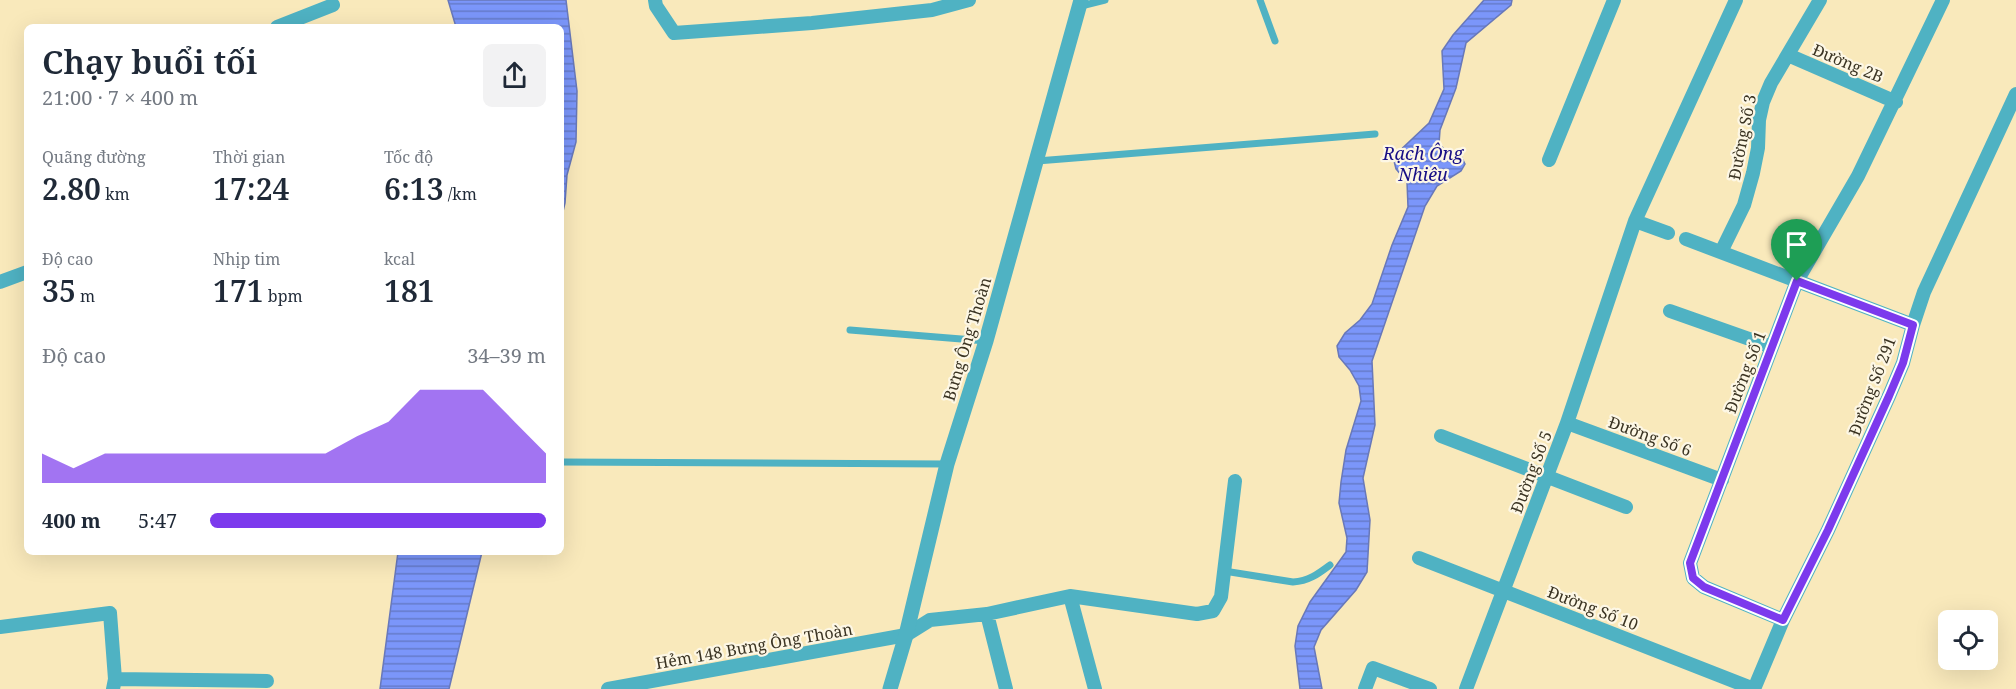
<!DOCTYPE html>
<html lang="vi">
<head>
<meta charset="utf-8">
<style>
  body { margin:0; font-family:"Noto Serif",serif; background:#f2f2f3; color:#1f2937; height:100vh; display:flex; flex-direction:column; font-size:22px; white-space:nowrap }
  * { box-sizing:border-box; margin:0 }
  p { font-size:20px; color:#747a83 }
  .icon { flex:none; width:33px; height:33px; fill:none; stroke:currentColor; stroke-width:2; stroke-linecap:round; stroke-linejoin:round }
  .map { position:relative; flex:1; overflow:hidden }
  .drawer { position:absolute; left:24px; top:24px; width:540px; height:531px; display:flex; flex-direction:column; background:#fff; border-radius:9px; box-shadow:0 6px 24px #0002 }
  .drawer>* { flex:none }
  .tools { position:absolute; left:1938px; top:610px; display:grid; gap:12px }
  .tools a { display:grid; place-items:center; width:60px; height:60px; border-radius:9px; background:#fff; box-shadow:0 6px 24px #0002; font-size:30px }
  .pin { position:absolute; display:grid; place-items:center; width:51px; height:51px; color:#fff; margin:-62px -26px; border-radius:50% 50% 50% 0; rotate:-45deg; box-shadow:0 0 6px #0007 }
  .pin .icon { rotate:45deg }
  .round { display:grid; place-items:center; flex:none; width:63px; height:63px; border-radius:9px; background:#f2f2f3 }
  .overview { display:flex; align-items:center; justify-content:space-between; height:102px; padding:0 18px }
  h1 { font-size:33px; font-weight:600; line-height:45px }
  .metrics { display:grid; grid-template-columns:repeat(3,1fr); gap:9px; height:102px; padding:6px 18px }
  .metrics div { display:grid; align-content:center }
  .metrics b { font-size:30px; font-weight:600 }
  .metrics small { font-size:16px; font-weight:400 }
  .metrics p { font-size:16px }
  .chart { height:168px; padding:12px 18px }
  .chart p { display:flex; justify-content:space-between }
  .chart svg { width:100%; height:108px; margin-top:6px; fill:#7c3aed; opacity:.7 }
  ul { padding:0 18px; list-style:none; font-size:20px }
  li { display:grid; grid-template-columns:96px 72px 1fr; align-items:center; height:45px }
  li i { height:15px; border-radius:8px; background:#7c3aed }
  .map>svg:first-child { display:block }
</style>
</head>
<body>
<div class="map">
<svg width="2016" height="689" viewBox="0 0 2016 689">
  <defs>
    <pattern id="water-rules" width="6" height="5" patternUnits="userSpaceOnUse" patternTransform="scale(1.5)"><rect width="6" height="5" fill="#7b96fa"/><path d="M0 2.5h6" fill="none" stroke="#667bca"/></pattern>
  </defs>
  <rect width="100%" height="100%" fill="#f9e9bb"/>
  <path fill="url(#water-rules)" stroke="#6878b9" stroke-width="1.5" d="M 448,0 L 566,0 L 577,91 L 576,142 L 567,175 L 565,203 L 561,220 L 561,27 L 456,27 Z
    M 1484,0 L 1512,0 L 1511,5 L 1466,43 L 1456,88 L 1440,130 L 1439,144 L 1444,149 L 1460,154 L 1465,164 L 1461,171 L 1437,186 L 1425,206 L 1372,361 L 1375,425 L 1363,478 L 1370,520 L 1367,572 L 1356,590 L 1321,630 L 1314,647 L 1322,689 L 1300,689 L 1295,646 L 1298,626 L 1310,602 L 1346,552 L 1347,538 L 1339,503 L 1341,482 L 1346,450 L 1361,401 L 1359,386 L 1350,370 L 1339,357 L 1337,346 L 1345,333 L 1360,320 L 1372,304 L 1392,245 L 1408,207 L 1407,182 L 1396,169 L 1393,157 L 1429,123 L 1444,89 L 1442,51 L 1453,35 Z
    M 398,552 L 482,552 L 449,689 L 380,689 Z"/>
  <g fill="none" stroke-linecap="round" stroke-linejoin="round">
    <path stroke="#4fb2c3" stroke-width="7" d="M 1260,0 L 1275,41
      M 1081,6 L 1105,0
      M 1037,161 L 1375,134
      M 850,330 L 986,341
      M 561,462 L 947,464
      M 1224,571 L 1293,582 C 1309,581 1318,574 1330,565"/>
    <path stroke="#4fb2c3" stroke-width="14" d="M 655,0 L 656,6 L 674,33 L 812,23 L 932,10 L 969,0
      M 277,27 L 333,5
      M 1788,55 L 1896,102
      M 1549,160 L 1614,0
      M 1635,221 L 1668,233
      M 1686,239 L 1913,325
      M 1721,252 L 1744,205 L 1753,173 L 1758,148 L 1759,120 L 1763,102 L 1771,83 L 1820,0
      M 0,282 L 27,272
      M 1670,311 L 1772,347
      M 1567,423 L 1722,480
      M 1441,436 L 1626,507
      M 1419,558 L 1754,689 L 1783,620 L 1828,530 L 1889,396 L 1903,363 L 1913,325 L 1924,292 L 2016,94
      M 1070,596 L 1095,689
      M 987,614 L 1006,689
      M 1783,620 L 1704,587 L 1693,578 L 1690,563 L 1797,281 L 1858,176 L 1943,0
      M 0,627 L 110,613 L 115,679 L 113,689
      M 115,679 L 267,681
      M 608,689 L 906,635 L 930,620 L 987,614 L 1070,596 L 1197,614 L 1213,611 L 1221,597 L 1235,481
      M 1365,689 L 1373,668 L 1430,689
      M 1466,689 L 1567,423 L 1635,221 L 1736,0"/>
    <path stroke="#4fb2c3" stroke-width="15" d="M 890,689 L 906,635 L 947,464 L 986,341 L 1081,0"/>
  </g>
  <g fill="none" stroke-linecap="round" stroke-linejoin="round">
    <g stroke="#fff" stroke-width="12">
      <path id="route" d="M 1797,281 L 1913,325 L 1903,363 L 1889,396 L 1828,530 L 1783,620 L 1704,587 L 1693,578 L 1690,563 Z"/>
    </g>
    <use href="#route" stroke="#7c3aed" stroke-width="8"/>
  </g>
  <g text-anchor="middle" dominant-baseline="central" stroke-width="4.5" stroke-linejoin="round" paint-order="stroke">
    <g font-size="16" fill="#3a3322" stroke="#fdf7e5">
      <text transform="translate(1848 63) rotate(23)">Đường 2B</text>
      <text transform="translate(1742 137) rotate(-79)">Đường Số 3</text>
      <text transform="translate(967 339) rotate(-73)">Bưng Ông Thoàn</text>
      <text transform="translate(1745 372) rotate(-69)">Đường Số 1</text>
      <text transform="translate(1872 386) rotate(-69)">Đường Số 291</text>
      <text transform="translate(1650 436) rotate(20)">Đường Số 6</text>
      <text transform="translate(1531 472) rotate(-69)">Đường Số 5</text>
      <text transform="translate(1593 608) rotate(21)">Đường Số 10</text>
      <text transform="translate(754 646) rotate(-10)">Hẻm 148 Bưng Ông Thoàn</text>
    </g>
    <g font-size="18" font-style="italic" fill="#170e86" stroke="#fdf7e5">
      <text x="1423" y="153">Rạch Ông<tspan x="1423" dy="21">Nhiêu</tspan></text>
    </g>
  </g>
</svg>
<div class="tools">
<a><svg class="icon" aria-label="locate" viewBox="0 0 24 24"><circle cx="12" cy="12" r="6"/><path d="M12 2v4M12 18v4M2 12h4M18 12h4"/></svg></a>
</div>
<div class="pin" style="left:1797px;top:281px;background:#1e9e55"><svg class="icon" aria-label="arrive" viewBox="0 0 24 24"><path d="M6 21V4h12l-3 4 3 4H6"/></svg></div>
<section class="drawer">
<div class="overview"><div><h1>Chạy buổi tối</h1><p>21:00 · 7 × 400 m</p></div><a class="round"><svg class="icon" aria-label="share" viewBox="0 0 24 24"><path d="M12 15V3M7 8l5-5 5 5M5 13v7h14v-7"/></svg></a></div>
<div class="metrics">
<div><p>Quãng đường</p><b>2.80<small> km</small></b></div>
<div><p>Thời gian</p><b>17:24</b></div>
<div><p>Tốc độ</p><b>6:13<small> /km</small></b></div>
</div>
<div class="metrics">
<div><p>Độ cao</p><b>35<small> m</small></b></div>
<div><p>Nhịp tim</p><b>171<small> bpm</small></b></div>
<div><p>kcal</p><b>181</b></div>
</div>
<div class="chart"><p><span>Độ cao</span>34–39 m</p>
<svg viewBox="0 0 160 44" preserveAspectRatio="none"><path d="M0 44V32L10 38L20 32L30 32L40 32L50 32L60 32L70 32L80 32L90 32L100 25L110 19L120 6L130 6L140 6L150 19L160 32V44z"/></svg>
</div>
<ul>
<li><b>400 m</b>5:47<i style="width:100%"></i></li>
</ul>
</section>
</div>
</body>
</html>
